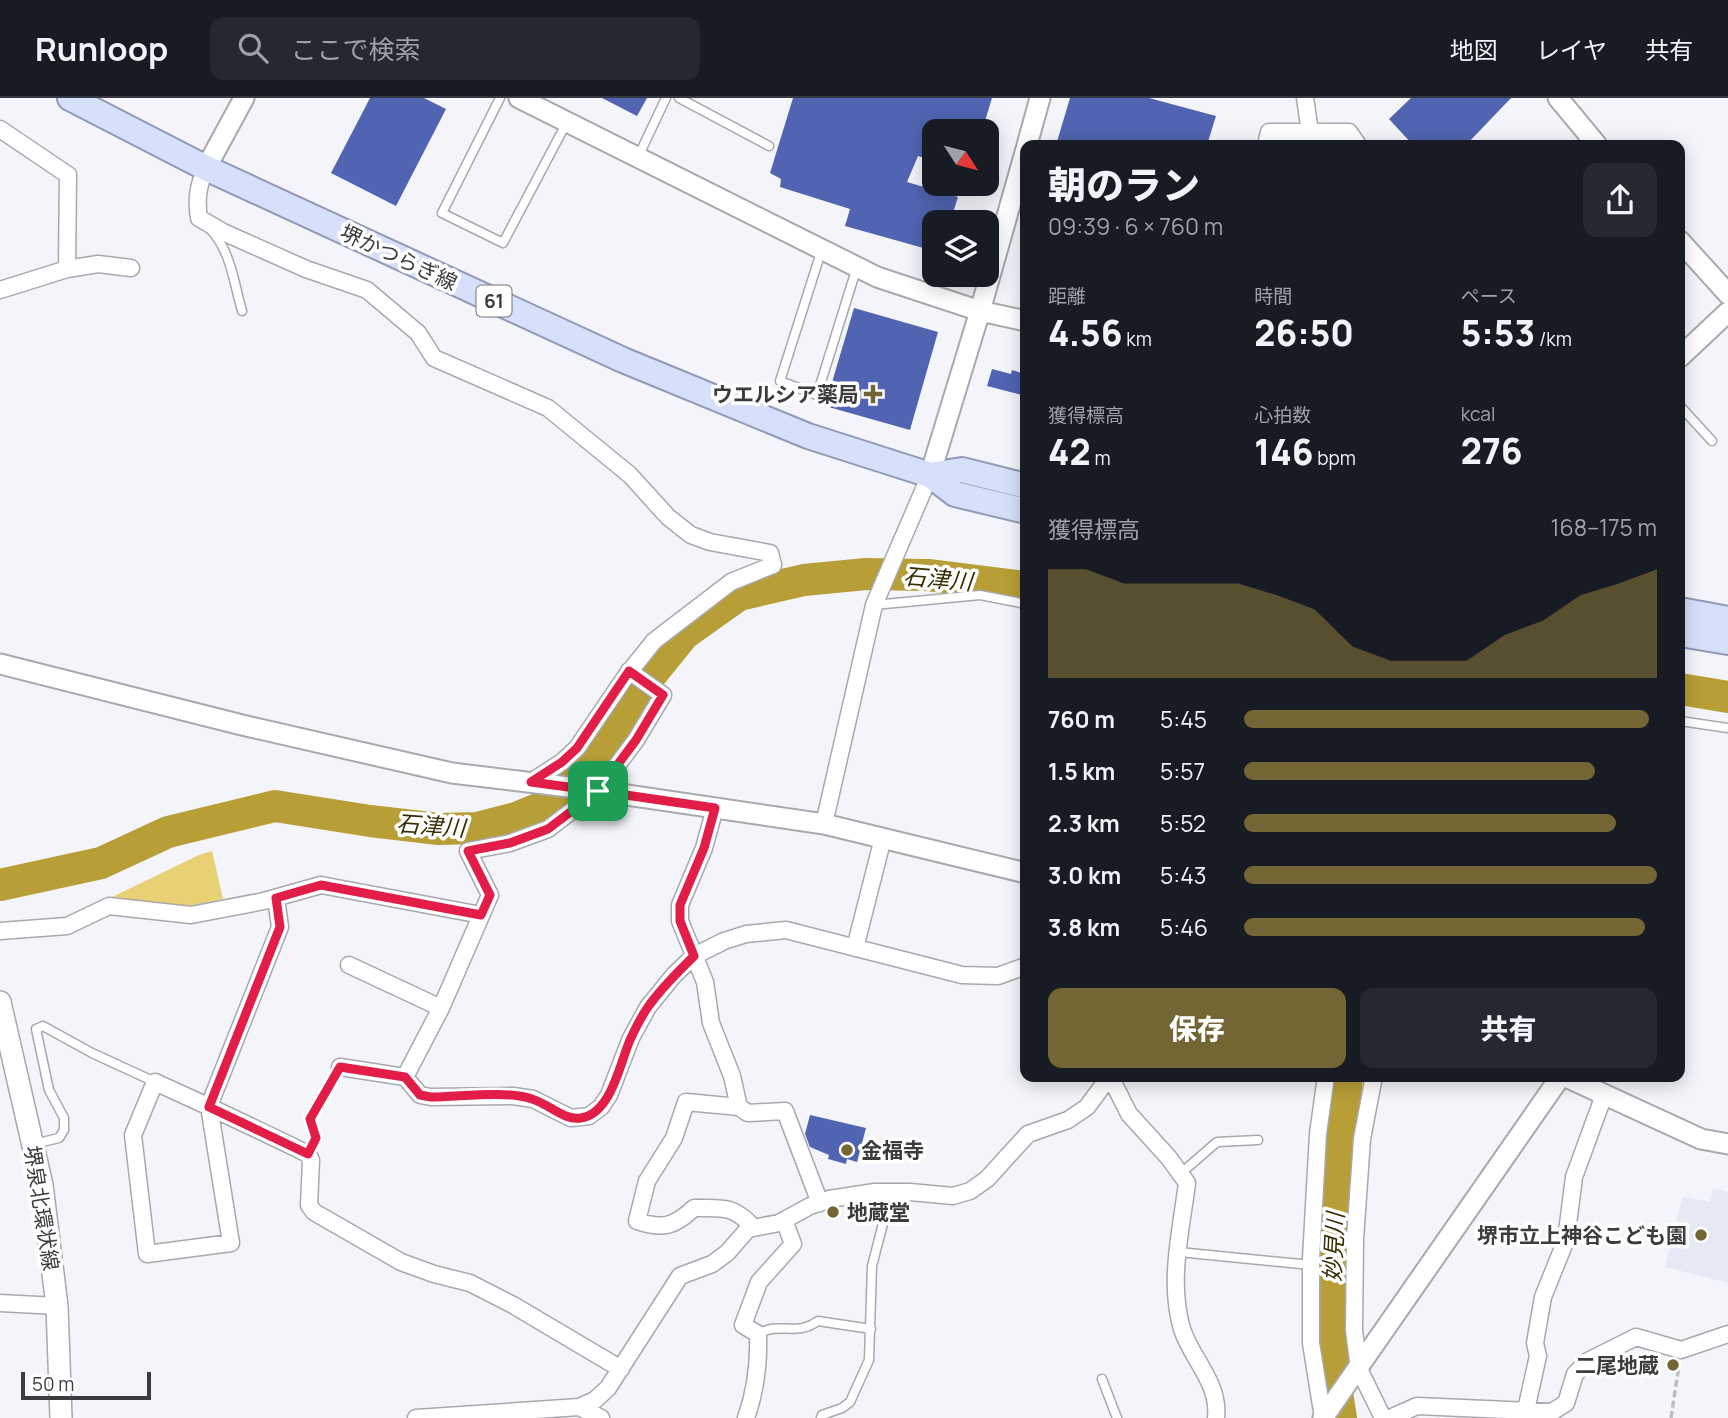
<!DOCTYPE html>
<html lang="ja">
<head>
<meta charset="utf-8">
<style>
  body { margin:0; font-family:Manrope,"Noto Sans JP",sans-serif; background:#242831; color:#f1f3f6; height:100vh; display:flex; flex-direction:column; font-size:26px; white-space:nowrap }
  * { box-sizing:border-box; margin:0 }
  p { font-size:23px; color:#9ea1a6 }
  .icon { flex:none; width:38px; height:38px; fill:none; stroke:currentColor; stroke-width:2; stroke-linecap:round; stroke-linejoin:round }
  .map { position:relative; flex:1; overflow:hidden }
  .side { position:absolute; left:1020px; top:42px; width:665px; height:942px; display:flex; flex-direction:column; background:#171b24; border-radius:14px; box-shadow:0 4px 18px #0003 }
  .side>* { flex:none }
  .needle { width:46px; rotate:126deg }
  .tools { position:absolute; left:922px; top:21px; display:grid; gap:14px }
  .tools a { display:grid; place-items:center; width:77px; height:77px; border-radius:14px; background:#171b24; box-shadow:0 4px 18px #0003; font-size:35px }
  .scale { position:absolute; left:21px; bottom:18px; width:130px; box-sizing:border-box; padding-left:7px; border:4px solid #3c3c3e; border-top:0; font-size:19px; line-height:24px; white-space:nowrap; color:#3c3c3e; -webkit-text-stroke:5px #fff; paint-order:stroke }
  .pin { position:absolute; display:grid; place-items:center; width:60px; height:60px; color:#fff; margin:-30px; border-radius:14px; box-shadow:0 4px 10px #0006 }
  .round { display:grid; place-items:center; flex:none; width:74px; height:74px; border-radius:14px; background:#242831 }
  .head { display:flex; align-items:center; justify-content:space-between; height:119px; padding:0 28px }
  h1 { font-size:38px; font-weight:800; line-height:52px }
  .metrics { display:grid; grid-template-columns:repeat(3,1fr); gap:10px; height:119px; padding:7px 28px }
  .metrics div { display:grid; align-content:center }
  .metrics b { font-size:35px; font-weight:800 }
  .metrics small { font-size:19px; font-weight:400 }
  .metrics p { font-size:19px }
  .chart { height:196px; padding:14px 28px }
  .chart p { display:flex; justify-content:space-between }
  .chart svg { width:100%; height:126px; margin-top:7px; fill:#746634; opacity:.7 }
  .cta { display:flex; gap:14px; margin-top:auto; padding:14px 28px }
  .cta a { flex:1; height:80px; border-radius:14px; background:#746634; color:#fff; font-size:28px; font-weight:800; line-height:80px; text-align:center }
  .cta a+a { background:#242831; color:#f1f3f6 }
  ul { padding:0 28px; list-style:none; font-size:23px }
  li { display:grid; grid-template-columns:112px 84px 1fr; align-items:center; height:52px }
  li i { height:18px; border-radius:9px; background:#746634 }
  header { display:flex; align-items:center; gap:42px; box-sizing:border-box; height:98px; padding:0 35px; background:#171b24; border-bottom:2px solid #363941 }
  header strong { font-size:33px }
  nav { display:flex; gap:38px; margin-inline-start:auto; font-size:24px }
  .search { width:490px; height:63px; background:#242831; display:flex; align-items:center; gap:18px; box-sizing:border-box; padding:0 24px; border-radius:14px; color:#9ea1a6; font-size:26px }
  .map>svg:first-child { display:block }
</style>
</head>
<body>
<header>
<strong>Runloop</strong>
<div class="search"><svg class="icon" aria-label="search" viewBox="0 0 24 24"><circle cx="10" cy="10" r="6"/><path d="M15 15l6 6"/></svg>ここで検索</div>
<nav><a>地図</a><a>レイヤ</a><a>共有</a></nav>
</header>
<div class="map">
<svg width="1728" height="1320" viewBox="0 0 1728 1320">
  <rect width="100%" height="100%" fill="#f4f5fa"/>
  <path fill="#e5e9f5" d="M 1713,1091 L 1728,1094 L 1728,1185 L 1665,1169 L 1683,1098 L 1710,1104 Z"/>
  <path fill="#e8d074" d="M 212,753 L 223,801 L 190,808 L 110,800 L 199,757 Z"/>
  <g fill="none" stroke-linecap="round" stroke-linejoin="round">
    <path stroke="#b89e37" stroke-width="32" d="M 1680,591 L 1728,599
      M 0,787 L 101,765 L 168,734 L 275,708 L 370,723 L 439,731 L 477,730 L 516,720 L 545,708 L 580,678 L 650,578 L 684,536 L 739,497 L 804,482 L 866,476 L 928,477 L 1026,489
      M 1341,1320 L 1334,1276 L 1329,1173 L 1347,978"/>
  </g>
  <path fill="#5064b1" d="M 370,0 L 424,0 L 446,11 L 396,108 L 331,75 Z
    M 602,0 L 647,0 L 637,18 Z
    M 793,0 L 992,0 L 982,33 L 934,33 L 934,63 L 918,58 L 907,84 L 958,99 L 950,124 L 934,124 L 934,153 L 845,128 L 850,111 L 780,89 L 781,81 L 770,75 Z
    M 1070,0 L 1149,0 L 1216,18 L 1207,47 L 1056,47 Z
    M 1411,0 L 1511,0 L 1466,47 L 1413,47 L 1389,21 Z
    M 854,210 L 938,234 L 910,332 L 825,308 Z
    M 992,271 L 1011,276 L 1012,272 L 1026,276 L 1026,298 L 987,288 Z
    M 810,1017 L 866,1030 L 857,1064 L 847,1061 L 846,1066 L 828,1061 L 829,1057 L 810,1049 L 805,1036 Z"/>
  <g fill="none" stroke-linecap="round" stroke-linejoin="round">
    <g stroke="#a7a9ad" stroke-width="11">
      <path id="service" d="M 500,0 L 442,115 L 503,145 L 567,24
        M 679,0 L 769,48
        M 638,59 L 666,0
        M 211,132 C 231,154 234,185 242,213
        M 822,151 L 780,283 L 817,297 L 857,169
        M 1680,308 L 1712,343
        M 874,507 L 980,497 L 1026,506
        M 1680,623 L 1728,630
        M 34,1046 L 59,1040 L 64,1032 L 64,1020 L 49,992 L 36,931 L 43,928 L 92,955 L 155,984
        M 1180,1076 L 1217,1044 L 1258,1042
        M 1179,1154 L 1311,1167
        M 758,1236 C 781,1223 795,1239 818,1223 L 871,1231
        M 1102,1281 L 1117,1320
        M 821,1320 L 822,1317 L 842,1310 L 850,1304 L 869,1262 L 872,1168 L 886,1114 L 883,1094"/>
    </g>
    <g stroke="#a7a9ad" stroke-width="19">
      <path id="minor" d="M 1305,0 L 1310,34
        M 0,31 L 68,77 L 67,171
        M 1266,47 L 1269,34 L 1349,34 L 1358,47
        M 206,70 C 198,88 196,101 199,120 L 223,134 L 306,171 L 367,192 L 418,235 L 434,260 L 548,310 L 630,377 L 668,419 L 691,437 L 710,444 L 770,455 L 773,467 L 731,484 L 654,543 L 626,578 L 577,650 L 562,664 L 531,684
        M 0,192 L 67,171 L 98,166 L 131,170
        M 629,573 L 663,597 L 636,642 L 598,693 L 548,731 L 510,745 L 468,753 L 490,797 L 441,910 L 405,979 L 420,997 L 431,999 L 513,998 L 533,1001 L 571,1020 L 589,1018 L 601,1009 L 609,997 L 631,940 L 648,909 L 674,877 L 694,858 L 724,843 L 746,836 L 786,832 L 962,877 L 998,878 L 1026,868
        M 715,710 L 704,750 L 680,807 L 680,823 L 705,884 L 711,925 L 732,978 L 739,1009
        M 824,726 L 874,507 L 930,377
        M 276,800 L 280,829 L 209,1008 L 231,1145 L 147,1156 L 133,1037 L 155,984 C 206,1007 257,1031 308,1056 L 311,1062 L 309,1107 L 314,1114 L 401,1164 L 434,1176 L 470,1185 L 513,1207 L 621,1271
        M 0,833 L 67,828 L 109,808 L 191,817 L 264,803 L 321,787 L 481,817
        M 855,850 L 883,740
        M 349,867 L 441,910
        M 340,969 L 405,979
        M 1374,978 L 1362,1041 L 1355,1141 L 1354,1232 L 1359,1271 L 1383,1320
        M 754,1130 C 733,1107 724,1110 694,1110 C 675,1128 663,1132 637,1123 L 647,1083 L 674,1040 L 686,1004 L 739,1009 L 748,1015 L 785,1013 L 820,1105
        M 0,1205 L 57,1208
        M 579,1309 L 601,1320
        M 1526,1312 L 1538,1258 L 1535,1245 L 1543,1199 L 1566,1142 L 1574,1079 L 1604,997
        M 416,1320 L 579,1309 L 595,1302 L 608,1290 L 680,1178 L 712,1166 L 727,1155 L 748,1131 L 779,1125 L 810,1108 L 829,1101 L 875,1094 L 910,1094 L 953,1098 L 970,1093 L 987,1081 L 1028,1036 L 1068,1022 L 1087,1009 L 1110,978 L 1129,1016 L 1169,1060 L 1187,1085 C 1181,1133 1168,1184 1182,1231 C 1192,1262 1220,1285 1216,1320
        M 746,1320 C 756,1292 759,1265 758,1236 L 743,1227 L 759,1184 L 793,1146 L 784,1122
        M 1323,1320 L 1311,1245 L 1311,1161 L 1318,1036 L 1326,978
        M 1390,1320 L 1417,1308 L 1552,1314 L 1566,1305 L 1575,1276 L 1588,1263 L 1636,1239 L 1681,1252 L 1728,1236"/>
    </g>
    <g stroke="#a7a9ad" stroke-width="23">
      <path id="tertiary" d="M 519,0 L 877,179 L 980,213 L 1026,223
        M 1558,0 L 1597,47
        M 1027,47 L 1040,0
        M 206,70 L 244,0
        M 1680,143 L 1728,196
        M 1680,259 L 1728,214
        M 930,377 L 980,213 L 1026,51
        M 0,566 L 242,627 L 452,675 L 593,692 L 824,726 L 1026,775
        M 1564,978 L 1701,1041 L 1728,1046
        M 1323,1320 L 1561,978"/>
    </g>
    <g stroke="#a7a9ad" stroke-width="24">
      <path id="secondary" d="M 0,904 L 42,1087 L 57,1208 L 61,1320"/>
    </g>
    <g stroke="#9099b6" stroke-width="28">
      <path id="primary" d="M 70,0 L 206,70 L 623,262 L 808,338 L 930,377 L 955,396 L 1026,413
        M 930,377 L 962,372 L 1026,388
        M 1680,512 L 1728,521
        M 1680,536 L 1728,544"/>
    </g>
    <path stroke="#bcbdc1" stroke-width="3.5" stroke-dasharray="7 3.5" stroke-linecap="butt" d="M 315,1041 L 310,1021 L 332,983
      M 1671,1320 L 1679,1267"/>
    <use href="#service" stroke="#fff" stroke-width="8"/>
    <use href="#minor" stroke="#fff" stroke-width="16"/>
    <use href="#tertiary" stroke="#fff" stroke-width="19"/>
    <use href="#secondary" stroke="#fff" stroke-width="21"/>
    <use href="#primary" stroke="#d7e0fa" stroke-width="24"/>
  </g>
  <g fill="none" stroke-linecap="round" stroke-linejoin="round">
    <g stroke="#fff" stroke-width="14">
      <path id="route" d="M 598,693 L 548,731 L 510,745 L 468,753 L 490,797 L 481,817 L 321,787 L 276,800 L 280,829 L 209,1009 L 308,1056 L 316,1040 L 310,1021 L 340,969 L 405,979 L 420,997 L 431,999 C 461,999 504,992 532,1001 C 549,1006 564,1023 581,1020 C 611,1016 620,965 630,942 C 635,931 641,919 648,909 C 661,890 678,874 694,858 L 680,823 L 680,807 L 704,750 L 715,710 L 598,693 L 636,642 L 663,597 L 629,573 L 577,650 L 562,664 L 531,684 L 598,693"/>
    </g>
    <use href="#route" stroke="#e11d48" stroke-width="9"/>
  </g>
  <g fill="#746634" stroke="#fff" stroke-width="2.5">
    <path d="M869.5 285.5h7v7h7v7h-7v7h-7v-7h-7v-7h7z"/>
    <circle cx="847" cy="1052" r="7"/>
    <circle cx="833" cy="1114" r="7"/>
    <circle cx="1701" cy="1137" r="7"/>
    <circle cx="1673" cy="1267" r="7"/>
  </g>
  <g text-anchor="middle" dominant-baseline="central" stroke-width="7" stroke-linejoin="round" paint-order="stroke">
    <rect fill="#fff" stroke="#767678" stroke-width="2" x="476.5" y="187.5" width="35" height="31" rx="5"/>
    <g font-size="19" font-weight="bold" fill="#3c3c3e">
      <text x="494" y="203">61</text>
    </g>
    <g font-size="21" fill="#3c3c3e" stroke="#fff">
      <text transform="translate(399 159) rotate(25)">堺かつらぎ線</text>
      <text transform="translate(42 1110) rotate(81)">堺泉北環状線</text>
    </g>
    <g font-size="21" font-weight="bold" fill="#3c3c3e" stroke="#fff" text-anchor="end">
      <text x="859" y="296">ウエルシア薬局</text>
      <text x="861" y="1052" text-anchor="start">金福寺</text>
      <text x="847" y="1114" text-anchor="start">地蔵堂</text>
      <text x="1687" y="1137">堺市立上神谷こども園</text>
      <text x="1659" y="1267">二尾地蔵</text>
    </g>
    <g font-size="23" font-style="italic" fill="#382e01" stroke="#fff">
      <text transform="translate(938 480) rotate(5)">石津川</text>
      <text transform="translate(431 727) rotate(4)">石津川</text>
      <text transform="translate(1333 1149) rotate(-87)">妙見川</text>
    </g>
  </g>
</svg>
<div class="tools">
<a><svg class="needle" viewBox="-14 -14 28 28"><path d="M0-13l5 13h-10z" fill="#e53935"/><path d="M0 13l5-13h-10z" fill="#9ea1a6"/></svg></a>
<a><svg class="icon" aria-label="layers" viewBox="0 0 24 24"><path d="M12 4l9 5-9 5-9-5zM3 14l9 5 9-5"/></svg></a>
</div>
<div class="scale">50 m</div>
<div class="pin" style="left:598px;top:693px;background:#1e9e55"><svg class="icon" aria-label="arrive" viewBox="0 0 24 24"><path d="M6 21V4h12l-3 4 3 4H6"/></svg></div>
<section class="side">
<div class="head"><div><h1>朝のラン</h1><p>09:39 · 6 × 760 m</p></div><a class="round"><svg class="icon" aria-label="share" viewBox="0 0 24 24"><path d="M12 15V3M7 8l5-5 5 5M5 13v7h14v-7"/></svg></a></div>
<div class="metrics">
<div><p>距離</p><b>4.56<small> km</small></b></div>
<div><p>時間</p><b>26:50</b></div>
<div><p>ペース</p><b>5:53<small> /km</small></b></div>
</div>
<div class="metrics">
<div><p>獲得標高</p><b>42<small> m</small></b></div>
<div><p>心拍数</p><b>146<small> bpm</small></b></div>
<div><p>kcal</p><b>276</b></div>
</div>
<div class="chart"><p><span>獲得標高</span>168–175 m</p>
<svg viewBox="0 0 160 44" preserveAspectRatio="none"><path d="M0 44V6L10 6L20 11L30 11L40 11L50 11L60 15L70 20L80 33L90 38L100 38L110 38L120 29L130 24L140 15L150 11L160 6V44z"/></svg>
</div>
<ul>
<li><b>760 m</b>5:45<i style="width:98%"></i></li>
<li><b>1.5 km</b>5:57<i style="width:85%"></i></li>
<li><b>2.3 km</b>5:52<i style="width:90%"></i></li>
<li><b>3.0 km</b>5:43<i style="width:100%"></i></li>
<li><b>3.8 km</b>5:46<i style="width:97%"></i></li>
</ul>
<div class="cta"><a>保存</a><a>共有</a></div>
</section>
</div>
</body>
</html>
